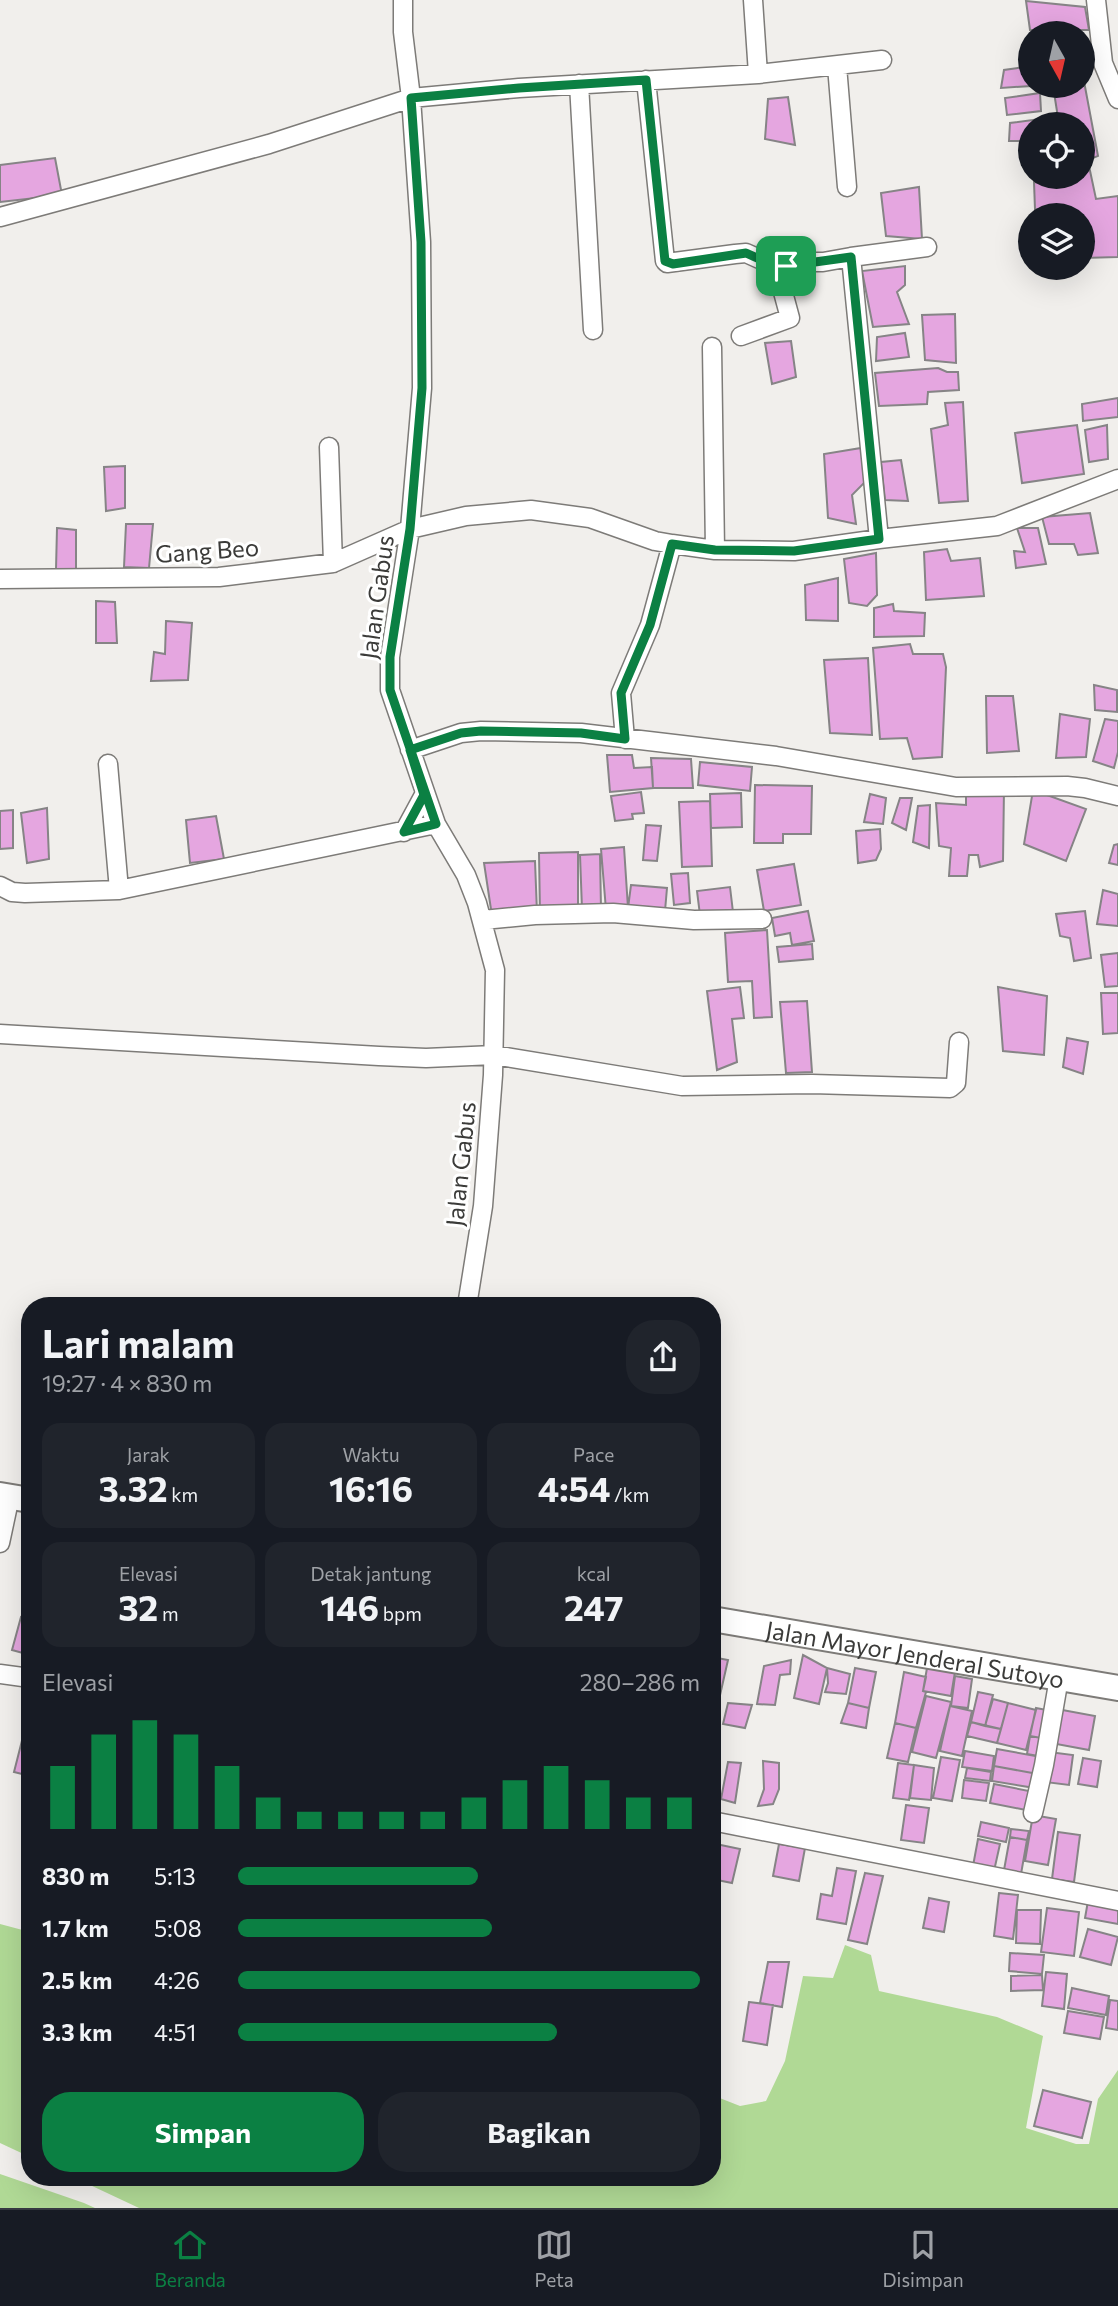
<!DOCTYPE html>
<html lang="id">
<head>
<meta charset="utf-8">
<style>
  body { margin:0; font-family:Commissioner,sans-serif; background:#20242c; color:#f1f3f6; height:100vh; display:flex; flex-direction:column; font-size:26px; white-space:nowrap }
  * { box-sizing:border-box; margin:0 }
  p { font-size:23px; color:#9ea1a6 }
  .icon { flex:none; width:38px; height:38px; fill:none; stroke:currentColor; stroke-width:2; stroke-linecap:round; stroke-linejoin:round }
  .map { position:relative; flex:1; overflow:hidden }
  .sheet { position:absolute; left:21px; top:1297px; width:700px; height:889px; display:flex; flex-direction:column; background:#171b24; border-radius:28px; box-shadow:0 7px 28px #0002 }
  .sheet>* { flex:none }
  .needle { width:46px; rotate:172deg }
  .buttons { position:absolute; left:1018px; top:21px; display:grid; gap:14px }
  .buttons a { display:grid; place-items:center; width:77px; height:77px; border-radius:50%; background:#171b24; box-shadow:0 7px 28px #0002; font-size:35px }
  .pin { position:absolute; display:grid; place-items:center; width:60px; height:60px; color:#fff; margin:-30px; border-radius:14px; box-shadow:0 4px 10px #0006 }
  .round { display:grid; place-items:center; flex:none; width:74px; height:74px; border-radius:28px; background:#20242c }
  .summary { display:flex; align-items:center; justify-content:space-between; height:119px; padding:0 21px }
  h1 { font-size:38px; font-weight:700; line-height:52px }
  .metrics { display:grid; grid-template-columns:repeat(3,1fr); gap:10px; height:119px; padding:7px 21px }
  .metrics div { display:grid; align-content:center; border-radius:18px; background:#20242c; text-align:center }
  .metrics b { font-size:35px; font-weight:700 }
  .metrics small { font-size:19px; font-weight:400 }
  .metrics p { font-size:19px }
  .chart { height:196px; padding:14px 21px }
  .chart p { display:flex; justify-content:space-between }
  .chart svg { width:100%; height:126px; margin-top:7px; stroke:#0b8043; stroke-width:6 }
  .cta { display:flex; gap:14px; margin-top:auto; padding:14px 21px }
  .cta a { flex:1; height:80px; border-radius:28px; background:#0b8043; color:#fff; font-size:28px; font-weight:700; line-height:80px; text-align:center }
  .cta a+a { background:#20242c; color:#f1f3f6 }
  ul { padding:0 21px; list-style:none; font-size:23px }
  li { display:grid; grid-template-columns:112px 84px 1fr; align-items:center; height:52px }
  li i { height:18px; border-radius:9px; background:#0b8043 }
  .tabs { display:flex; justify-content:space-around; align-items:center; height:98px; border-top:2px solid #363941; background:#171b24; font-size:19px; color:#9ea1a6 }
  .tabs a { display:grid; justify-items:center; gap:4px }
  .tabs .on { color:#0b8043 }
  .map>svg:first-child { display:block }
</style>
</head>
<body>
<div class="map">
<svg width="1118" height="2208" viewBox="0 0 1118 2208">
  <rect width="100%" height="100%" fill="#f1efec"/>
  <path fill="#b0d995" d="M 0,1924 L 30,1932 L 30,2157 L 0,2143 Z
    M 845,1945 L 871,1955 L 879,1991 L 997,2017 L 1043,2036 L 1026,2128 L 1076,2144 L 1089,2144 L 1098,2099 L 1118,2070 L 1118,2208 L 139,2208 L 73,2177 L 712,2177 L 712,2095 L 740,2106 L 766,2101 L 785,2061 L 803,1976 L 833,1978 Z
    M 0,2174 L 84,2203 L 95,2208 L 0,2208 Z"/>
  <path fill="#e5a6e0" stroke="#868486" stroke-width="2" d="M 1026,1 L 1085,7 L 1089,30 L 1030,30 Z
    M 1031,66 L 1031,86 L 1001,88 L 1004,70 Z
    M 1083,76 L 1098,156 L 1083,162 L 1083,124 L 1059,124 L 1053,86 L 1083,86 Z
    M 1040,93 L 1041,111 L 1007,115 L 1005,98 Z
    M 788,97 L 795,145 L 765,139 L 768,99 Z
    M 1040,119 L 1042,124 L 1031,124 L 1031,141 L 1009,141 L 1010,123 Z
    M 55,158 L 62,195 L 0,202 L 0,165 Z
    M 1083,166 L 1089,166 L 1096,199 L 1118,196 L 1118,257 L 1083,258 L 1083,215 L 1064,215 L 1064,210 L 1035,209 L 1034,182 L 1063,183 L 1065,177 L 1083,177 Z
    M 919,187 L 922,239 L 886,236 L 881,193 Z
    M 905,266 L 905,285 L 897,292 L 909,324 L 873,327 L 862,271 Z
    M 955,314 L 956,363 L 925,360 L 922,315 Z
    M 905,333 L 909,357 L 876,361 L 877,337 Z
    M 791,341 L 796,377 L 772,384 L 765,343 Z
    M 938,368 L 947,372 L 958,372 L 959,390 L 928,392 L 927,404 L 879,406 L 875,373 Z
    M 1118,398 L 1118,417 L 1083,421 L 1082,404 Z
    M 963,402 L 968,501 L 939,503 L 931,429 L 948,425 L 945,403 Z
    M 1077,425 L 1084,474 L 1022,483 L 1015,433 Z
    M 1107,425 L 1108,459 L 1089,462 L 1085,430 Z
    M 861,448 L 866,481 L 852,495 L 856,524 L 828,518 L 824,454 Z
    M 901,460 L 908,501 L 885,500 L 881,462 Z
    M 125,466 L 125,508 L 106,511 L 104,467 Z
    M 1090,513 L 1098,553 L 1078,555 L 1074,544 L 1049,544 L 1042,517 Z
    M 126,524 L 153,524 L 149,568 L 124,567 Z
    M 57,528 L 76,530 L 76,571 L 56,569 Z
    M 1017,528 L 1038,528 L 1046,564 L 1016,568 L 1014,551 L 1025,552 Z
    M 947,549 L 951,561 L 980,558 L 984,596 L 926,600 L 924,552 Z
    M 876,553 L 877,595 L 867,606 L 849,603 L 844,559 Z
    M 838,578 L 838,621 L 806,620 L 805,585 Z
    M 96,601 L 115,602 L 117,643 L 96,643 Z
    M 893,604 L 894,611 L 925,613 L 924,636 L 874,637 L 874,608 Z
    M 166,621 L 192,623 L 188,680 L 151,681 L 154,652 L 165,654 Z
    M 910,644 L 913,654 L 943,654 L 946,667 L 942,757 L 913,759 L 907,738 L 880,739 L 873,648 Z
    M 868,658 L 872,735 L 830,733 L 824,660 Z
    M 1094,685 L 1117,690 L 1117,712 L 1095,710 Z
    M 986,696 L 1013,696 L 1019,751 L 987,753 Z
    M 1060,714 L 1090,719 L 1086,757 L 1056,758 Z
    M 1105,719 L 1118,721 L 1118,752 L 1114,768 L 1093,761 Z
    M 607,755 L 632,755 L 634,768 L 652,767 L 653,788 L 610,792 Z
    M 651,758 L 691,759 L 693,788 L 653,788 Z
    M 700,762 L 752,767 L 750,791 L 698,785 Z
    M 755,785 L 812,786 L 811,834 L 783,834 L 783,843 L 754,843 Z
    M 1004,789 L 1003,861 L 980,867 L 978,855 L 969,855 L 967,876 L 949,876 L 951,848 L 939,846 L 936,803 L 966,805 L 966,791 Z
    M 1033,790 L 1086,809 L 1066,861 L 1024,844 Z
    M 641,792 L 644,813 L 632,814 L 633,819 L 615,821 L 611,796 Z
    M 741,793 L 742,827 L 711,828 L 710,794 Z
    M 870,794 L 886,798 L 883,824 L 864,822 Z
    M 900,798 L 912,798 L 906,830 L 892,823 Z
    M 710,801 L 712,866 L 682,867 L 679,802 Z
    M 930,805 L 929,848 L 913,842 L 918,806 Z
    M 47,808 L 49,859 L 27,863 L 21,813 Z
    M 13,810 L 13,848 L 0,849 L 0,811 Z
    M 216,816 L 224,859 L 190,863 L 186,820 Z
    M 646,825 L 661,826 L 657,861 L 643,860 Z
    M 880,829 L 881,849 L 876,860 L 858,863 L 856,831 Z
    M 1118,844 L 1118,865 L 1109,863 L 1114,845 Z
    M 624,847 L 628,908 L 606,910 L 601,849 Z
    M 578,852 L 578,913 L 540,914 L 539,853 Z
    M 600,854 L 601,909 L 582,909 L 580,855 Z
    M 535,861 L 537,913 L 492,916 L 484,863 Z
    M 794,864 L 801,905 L 764,911 L 757,870 Z
    M 688,873 L 690,903 L 674,905 L 671,874 Z
    M 631,885 L 667,888 L 665,911 L 628,908 Z
    M 730,887 L 733,912 L 700,915 L 697,891 Z
    M 1103,890 L 1118,894 L 1118,926 L 1097,924 Z
    M 808,911 L 814,941 L 792,945 L 790,933 L 775,936 L 772,918 Z
    M 1085,911 L 1091,958 L 1074,961 L 1070,938 L 1060,936 L 1056,914 Z
    M 767,930 L 772,1017 L 754,1018 L 752,981 L 728,982 L 725,933 Z
    M 812,944 L 813,959 L 779,962 L 777,947 Z
    M 1118,953 L 1118,986 L 1105,987 L 1101,955 Z
    M 740,987 L 744,1018 L 732,1019 L 737,1062 L 717,1070 L 707,991 Z
    M 998,987 L 1047,996 L 1044,1055 L 1003,1051 Z
    M 1101,993 L 1118,993 L 1118,1033 L 1103,1034 Z
    M 807,1001 L 812,1072 L 786,1073 L 780,1002 Z
    M 1067,1038 L 1088,1042 L 1083,1074 L 1063,1067 Z
    M 21,1617 L 30,1619 L 30,1655 L 12,1650 Z
    M 803,1655 L 827,1668 L 819,1704 L 794,1698 Z
    M 712,1657 L 728,1660 L 718,1704 L 712,1704 Z
    M 791,1660 L 790,1674 L 780,1675 L 775,1705 L 757,1704 L 764,1666 Z
    M 827,1668 L 850,1674 L 846,1694 L 825,1692 L 828,1683 Z
    M 855,1668 L 876,1672 L 869,1708 L 848,1703 Z
    M 927,1668 L 955,1672 L 951,1696 L 923,1691 Z
    M 904,1672 L 926,1677 L 923,1691 L 926,1692 L 916,1728 L 895,1723 Z
    M 955,1676 L 972,1679 L 968,1708 L 951,1706 Z
    M 978,1692 L 993,1695 L 985,1726 L 971,1722 Z
    M 926,1696 L 951,1702 L 936,1758 L 912,1752 Z
    M 993,1699 L 1008,1703 L 1001,1729 L 985,1726 Z
    M 728,1703 L 752,1705 L 745,1728 L 723,1724 Z
    M 848,1703 L 869,1708 L 866,1728 L 841,1723 Z
    M 1008,1703 L 1036,1710 L 1026,1750 L 997,1743 Z
    M 950,1706 L 972,1711 L 962,1756 L 940,1751 Z
    M 1036,1708 L 1052,1711 L 1047,1739 L 1030,1736 Z
    M 30,1709 L 30,1776 L 14,1772 Z
    M 1057,1709 L 1095,1716 L 1089,1750 L 1051,1743 Z
    M 971,1722 L 1001,1729 L 997,1743 L 967,1736 Z
    M 895,1723 L 916,1728 L 908,1762 L 887,1758 Z
    M 1030,1736 L 1047,1739 L 1044,1757 L 1027,1754 Z
    M 997,1749 L 1041,1757 L 1038,1774 L 994,1766 Z
    M 965,1751 L 994,1756 L 992,1771 L 962,1767 Z
    M 1049,1752 L 1073,1755 L 1069,1785 L 1045,1782 Z
    M 941,1757 L 960,1760 L 952,1801 L 933,1798 Z
    M 1083,1758 L 1101,1761 L 1097,1787 L 1078,1784 Z
    M 763,1761 L 779,1763 L 779,1789 L 773,1804 L 758,1806 L 764,1789 Z
    M 728,1762 L 741,1763 L 735,1803 L 721,1799 Z
    M 898,1763 L 914,1765 L 909,1800 L 893,1798 Z
    M 914,1765 L 934,1768 L 931,1800 L 910,1798 Z
    M 994,1766 L 1038,1774 L 1035,1788 L 992,1781 Z
    M 967,1768 L 991,1772 L 990,1781 L 965,1778 Z
    M 964,1780 L 989,1783 L 986,1801 L 962,1798 Z
    M 994,1784 L 1034,1792 L 1031,1811 L 990,1803 Z
    M 906,1805 L 929,1808 L 924,1843 L 901,1840 Z
    M 1033,1815 L 1056,1819 L 1048,1865 L 1025,1861 Z
    M 981,1822 L 1009,1828 L 1006,1842 L 978,1836 Z
    M 1011,1829 L 1029,1831 L 1027,1840 L 1010,1837 Z
    M 1058,1832 L 1080,1835 L 1074,1882 L 1052,1879 Z
    M 1010,1837 L 1027,1840 L 1021,1874 L 1004,1870 Z
    M 978,1839 L 1000,1844 L 994,1871 L 973,1866 Z
    M 716,1844 L 740,1849 L 732,1883 L 712,1879 L 712,1858 Z
    M 779,1844 L 805,1848 L 799,1881 L 773,1876 Z
    M 837,1868 L 856,1871 L 846,1924 L 817,1919 L 821,1894 L 832,1896 Z
    M 865,1873 L 883,1876 L 867,1944 L 848,1940 Z
    M 999,1893 L 1018,1895 L 1013,1939 L 994,1936 Z
    M 929,1898 L 949,1902 L 944,1932 L 923,1928 Z
    M 1088,1901 L 1118,1907 L 1118,1924 L 1085,1918 Z
    M 1047,1908 L 1079,1912 L 1074,1956 L 1041,1952 Z
    M 1017,1910 L 1041,1910 L 1040,1944 L 1016,1943 Z
    M 1088,1929 L 1118,1937 L 1111,1965 L 1080,1957 Z
    M 1010,1953 L 1044,1955 L 1042,1974 L 1009,1971 Z
    M 768,1962 L 789,1962 L 782,2007 L 760,2003 Z
    M 1046,1972 L 1067,1974 L 1064,2009 L 1042,2006 Z
    M 1042,1975 L 1043,1990 L 1011,1991 L 1011,1976 Z
    M 1072,1988 L 1109,1996 L 1106,2015 L 1068,2008 Z
    M 1110,2000 L 1118,2001 L 1118,2030 L 1106,2028 Z
    M 749,2002 L 773,2005 L 767,2045 L 743,2041 Z
    M 1068,2011 L 1104,2017 L 1100,2039 L 1064,2033 Z
    M 1043,2090 L 1091,2102 L 1082,2138 L 1034,2126 Z"/>
  <g fill="none" stroke-linecap="round" stroke-linejoin="round">
    <g stroke="#7d7b78" stroke-width="21">
      <path id="minor" d="M 403,0 L 403,32 L 411,98 L 421,242 L 422,388 L 410,529 L 390,657 L 390,690 L 436,824 L 466,875 L 477,903 L 495,970 L 493,1075 L 483,1206 L 467,1306
        M 753,0 L 758,74
        M 1096,0 L 1103,63 L 1118,99
        M 837,66 L 847,187
        M 646,80 L 665,261 L 667,263 L 735,254 L 746,253 L 775,266 L 803,262 L 823,262 L 851,257 L 879,539
        M 579,84 L 593,330
        M 0,217 L 269,144 L 411,98 L 519,88 L 758,74 L 882,60
        M 851,257 L 927,247
        M 741,336 L 790,318 L 783,292 L 786,266
        M 712,347 L 715,550
        M 329,447 L 333,563
        M 0,579 L 219,577 L 333,563 L 410,529 L 466,516 L 531,510 L 590,518 L 655,541 L 672,544 L 715,550 L 794,551 L 879,539 L 997,526 L 1118,479
        M 625,739 L 621,693 L 650,625 L 672,544
        M 410,750 L 461,733 L 481,731 L 581,733 L 776,756 L 956,787 L 1067,786 L 1085,788 L 1118,796
        M 108,764 L 119,890
        M 404,832 L 424,795
        M 0,886 L 12,892 L 25,893 L 119,890 L 436,824
        M 483,920 L 535,915 L 613,913 L 694,920 L 762,919
        M 0,1034 L 379,1056 L 426,1058 L 494,1055 L 682,1086 L 812,1084 L 950,1088 L 956,1083 L 959,1042
        M 0,1543 L 10,1496
        M 0,1674 L 30,1678
        M 1033,1813 L 1044,1765 L 1059,1678
        M 712,1821 L 1118,1901"/>
    </g>
    <g stroke="#7d7b78" stroke-width="28">
      <g id="secondary">
        <path d="M 0,1495 L 30,1500"/>
        <path id="s1" d="M 712,1619 L 1118,1688"/>
      </g>
    </g>
    <use href="#minor" stroke="#fff" stroke-width="18"/>
    <use href="#secondary" stroke="#fff" stroke-width="24"/>
  </g>
  <g fill="none" stroke-linecap="round" stroke-linejoin="round">
    <g stroke="#fff" stroke-width="14">
      <path id="route" d="M 786,266 L 851,257 L 879,539 L 794,551 L 715,550 L 672,544 L 650,625 L 621,693 L 625,739 L 581,733 L 481,731 L 461,733 L 410,750 L 424,795 L 404,832 L 436,824 L 390,690 L 390,657 L 410,529 L 422,388 L 421,242 L 411,98 L 519,88 L 646,80 L 665,261 L 673,264 L 746,253 L 775,266 L 786,266"/>
    </g>
    <use href="#route" stroke="#0b8043" stroke-width="9"/>
  </g>
  <g text-anchor="middle" dominant-baseline="central" stroke-width="6" stroke-linejoin="round" paint-order="stroke">
    <g font-size="24" fill="#3b3b39" stroke="#fff">
      <text transform="translate(207 550) rotate(-4)">Gang Beo</text>
      <text transform="translate(376 597) rotate(-82)">Jalan Gabus</text>
      <text transform="translate(460 1164) rotate(-84)">Jalan Gabus</text>
      <text stroke="none"><textPath href="#s1" startOffset="206">Jalan Mayor Jenderal Sutoyo</textPath></text>
    </g>
  </g>
</svg>
<div class="buttons">
<a><svg class="needle" viewBox="-14 -14 28 28"><path d="M0-13l5 13h-10z" fill="#e53935"/><path d="M0 13l5-13h-10z" fill="#9ea1a6"/></svg></a>
<a><svg class="icon" aria-label="locate" viewBox="0 0 24 24"><circle cx="12" cy="12" r="6"/><path d="M12 2v4M12 18v4M2 12h4M18 12h4"/></svg></a>
<a><svg class="icon" aria-label="layers" viewBox="0 0 24 24"><path d="M12 4l9 5-9 5-9-5zM3 14l9 5 9-5"/></svg></a>
</div>
<div class="pin" style="left:786px;top:266px;background:#1e9e55"><svg class="icon" aria-label="arrive" viewBox="0 0 24 24"><path d="M6 21V4h12l-3 4 3 4H6"/></svg></div>
<section class="sheet">
<div class="summary"><div><h1>Lari malam</h1><p>19:27 · 4 × 830 m</p></div><a class="round"><svg class="icon" aria-label="share" viewBox="0 0 24 24"><path d="M12 15V3M7 8l5-5 5 5M5 13v7h14v-7"/></svg></a></div>
<div class="metrics">
<div><p>Jarak</p><b>3.32<small> km</small></b></div>
<div><p>Waktu</p><b>16:16</b></div>
<div><p>Pace</p><b>4:54<small> /km</small></b></div>
</div>
<div class="metrics">
<div><p>Elevasi</p><b>32<small> m</small></b></div>
<div><p>Detak jantung</p><b>146<small> bpm</small></b></div>
<div><p>kcal</p><b>247</b></div>
</div>
<div class="chart"><p><span>Elevasi</span>280–286 m</p>
<svg viewBox="0 0 160 44" preserveAspectRatio="none"><path d="M5 44V22M15 44V11M25 44V6M35 44V11M45 44V22M55 44V33M65 44V38M75 44V38M85 44V38M95 44V38M105 44V33M115 44V27M125 44V22M135 44V27M145 44V33M155 44V33"/></svg>
</div>
<ul>
<li><b>830 m</b>5:13<i style="width:52%"></i></li>
<li><b>1.7 km</b>5:08<i style="width:55%"></i></li>
<li><b>2.5 km</b>4:26<i style="width:100%"></i></li>
<li><b>3.3 km</b>4:51<i style="width:69%"></i></li>
</ul>
<div class="cta"><a>Simpan</a><a>Bagikan</a></div>
</section>
</div>
<nav class="tabs">
<a class="on"><svg class="icon" aria-label="home" viewBox="0 0 24 24"><path d="M3 11l9-7 9 7M6 9v11h12V9"/></svg>Beranda</a>
<a><svg class="icon" aria-label="map" viewBox="0 0 24 24"><path d="M3 6l6-2 6 2 6-2v14l-6 2-6-2-6 2zM9 4v14M15 6v14"/></svg>Peta</a>
<a><svg class="icon" aria-label="saved" viewBox="0 0 24 24"><path d="M7 4h10v16l-5-4-5 4z"/></svg>Disimpan</a>
</nav>
</body>
</html>
